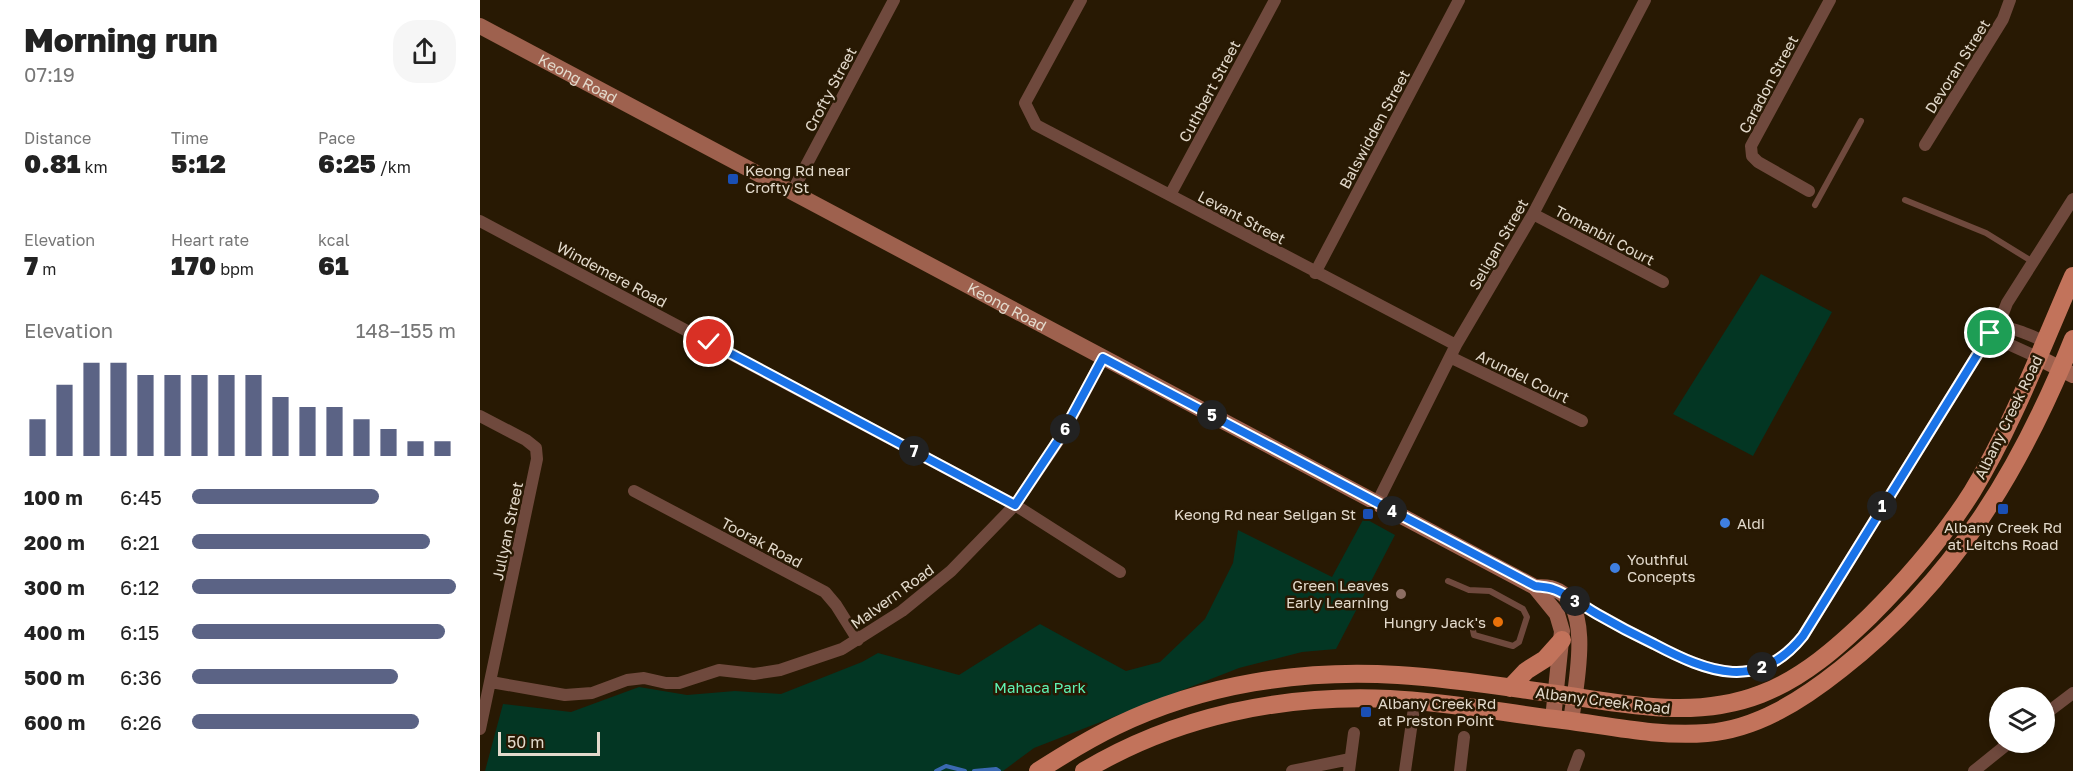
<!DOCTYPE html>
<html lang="en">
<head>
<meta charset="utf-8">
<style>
  body { margin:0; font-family:"Golos Text",sans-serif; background:#f6f6f6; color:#222; height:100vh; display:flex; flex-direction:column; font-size:22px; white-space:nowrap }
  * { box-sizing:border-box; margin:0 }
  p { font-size:20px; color:#767676 }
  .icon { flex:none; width:33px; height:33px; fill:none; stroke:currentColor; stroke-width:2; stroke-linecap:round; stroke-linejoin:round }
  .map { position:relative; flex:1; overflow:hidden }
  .side { display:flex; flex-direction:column; background:#fff; width:480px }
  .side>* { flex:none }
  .tools { position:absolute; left:1509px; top:687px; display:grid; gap:12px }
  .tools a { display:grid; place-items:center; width:66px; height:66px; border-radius:50%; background:#fff; box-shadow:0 3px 9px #0003; font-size:30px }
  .scale { position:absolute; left:18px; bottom:15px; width:102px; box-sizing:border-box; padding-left:6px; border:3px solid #e3dacc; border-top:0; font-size:16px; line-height:21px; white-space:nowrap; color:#e3dacc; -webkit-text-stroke:4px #281903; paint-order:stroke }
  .pin { position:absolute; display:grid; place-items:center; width:51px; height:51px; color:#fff; margin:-26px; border:3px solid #fff; border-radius:50%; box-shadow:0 2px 6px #0007 }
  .km { position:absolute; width:30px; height:30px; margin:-15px; border-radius:50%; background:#222; color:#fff; font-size:16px; line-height:30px; text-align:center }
  .round { display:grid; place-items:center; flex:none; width:63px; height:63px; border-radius:24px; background:#f6f6f6 }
  .head { display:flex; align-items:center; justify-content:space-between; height:102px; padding:0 24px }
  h1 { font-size:33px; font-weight:800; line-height:45px }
  .metrics { display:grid; grid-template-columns:repeat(3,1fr); gap:9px; height:102px; padding:6px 24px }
  .metrics div { display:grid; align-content:center }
  .metrics b { font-size:26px; font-weight:800 }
  .metrics small { font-size:16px; font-weight:400 }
  .metrics p { font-size:16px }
  .chart { height:168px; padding:12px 24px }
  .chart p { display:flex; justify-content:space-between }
  .chart svg { width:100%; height:108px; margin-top:6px; stroke:#5b6385; stroke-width:6 }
  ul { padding:0 24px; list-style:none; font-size:20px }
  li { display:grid; grid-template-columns:96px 72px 1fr; align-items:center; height:45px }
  li i { height:15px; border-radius:8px; background:#5b6385 }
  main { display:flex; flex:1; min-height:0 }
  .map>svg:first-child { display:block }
</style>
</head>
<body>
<main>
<section class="side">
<div class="head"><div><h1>Morning run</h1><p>07:19</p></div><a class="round"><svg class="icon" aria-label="share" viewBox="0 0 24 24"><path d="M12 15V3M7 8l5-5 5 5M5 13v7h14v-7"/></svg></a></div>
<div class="metrics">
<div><p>Distance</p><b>0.81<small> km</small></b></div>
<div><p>Time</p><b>5:12</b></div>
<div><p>Pace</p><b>6:25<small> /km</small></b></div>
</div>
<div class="metrics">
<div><p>Elevation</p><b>7<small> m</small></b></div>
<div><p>Heart rate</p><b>170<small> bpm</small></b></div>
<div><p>kcal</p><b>61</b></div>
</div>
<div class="chart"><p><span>Elevation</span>148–155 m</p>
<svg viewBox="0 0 160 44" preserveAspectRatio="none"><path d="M5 44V29M15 44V15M25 44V6M35 44V6M45 44V11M55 44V11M65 44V11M75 44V11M85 44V11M95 44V20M105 44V24M115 44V24M125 44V29M135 44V33M145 44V38M155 44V38"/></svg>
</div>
<ul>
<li><b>100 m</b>6:45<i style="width:71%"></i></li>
<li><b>200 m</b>6:21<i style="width:90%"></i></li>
<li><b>300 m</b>6:12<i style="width:100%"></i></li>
<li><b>400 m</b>6:15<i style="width:96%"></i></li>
<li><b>500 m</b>6:36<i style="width:78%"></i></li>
<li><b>600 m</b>6:26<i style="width:86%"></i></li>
</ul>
</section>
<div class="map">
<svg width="1593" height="771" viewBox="0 0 1593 771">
  <rect width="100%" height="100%" fill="#281903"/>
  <path fill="#033623" d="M 1281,274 L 1352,312 L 1273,456 L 1193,414 Z
    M 884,518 L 915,535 L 856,649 L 822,652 L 759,668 L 554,748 L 523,771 L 5,771 L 23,704 L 91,712 L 159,687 L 207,695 L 255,691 L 301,694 L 382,662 L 398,653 L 479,675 L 560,624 L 646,671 L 680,662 L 725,619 L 753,563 L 758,530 L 852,577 Z"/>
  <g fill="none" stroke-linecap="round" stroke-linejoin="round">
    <path stroke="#3b69b2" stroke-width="4" d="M 456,771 L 466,766 L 485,771
      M 494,771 L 516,769 L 519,771"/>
    <path stroke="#6f493d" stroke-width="6" d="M 1425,200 L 1506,233 L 1553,262
      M 1335,205 L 1381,121
      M 968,581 L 989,590 L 1010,591 L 1043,609 L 1047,617 L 1039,642 L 1033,646 L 994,635 L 991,621"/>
    <path stroke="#6f493d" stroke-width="12" d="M 601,0 L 545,103 L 556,125 L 976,345
      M 1445,145 L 1523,19 L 1530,0
      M 1329,191 L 1278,162 L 1272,156 L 1271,146 L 1350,0
      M 312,192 L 414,0
      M 690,195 L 795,0
      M 1053,214 L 1183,282
      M 0,221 L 535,505 L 640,572
      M 835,273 L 979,0
      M 1520,341 L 1522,316 L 1527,303 L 1593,199
      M 1514,342 L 1524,342 L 1557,357
      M 970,357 L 1102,421
      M 0,416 L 46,440 L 56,448 L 57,459 L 0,729
      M 154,491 L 345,592 L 356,605 L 378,640
      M 897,503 L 976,345 L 1053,214 L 1165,0
      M 1087,597 C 1114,612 1140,627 1168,641 C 1224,670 1275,695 1323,636 L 1502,347 C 1514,315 1541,332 1564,341
      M 11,682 L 85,695 L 112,693 L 147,680 L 164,678 L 186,683 L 199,683 L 239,670 L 274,674 L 300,670 L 362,649 L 422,611 L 471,571 L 535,505 L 581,437 L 623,358
      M 1564,715 L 1593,693
      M 812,771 L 870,759
      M 869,771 L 874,733
      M 925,771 L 935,701
      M 980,771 L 984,737
      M 1093,771 L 1099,755
      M 1494,771 L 1530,742"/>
    <g stroke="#9e614e" stroke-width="16">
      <path id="s1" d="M 0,26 L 1055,587 C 1061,587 1068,587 1074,589 C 1115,602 1095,689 1091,721"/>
      <path d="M 1557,357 L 1593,375"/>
      <path d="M 1055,587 L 1077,614 L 1082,631 L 1073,719"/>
    </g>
    <path stroke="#c2735b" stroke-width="18" d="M 1030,688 L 1046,671 L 1065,659 L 1082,640
      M 558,771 C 583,755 609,739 636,726 C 723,684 821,669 918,675 C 971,678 1025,687 1077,694 C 1146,704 1214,720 1281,694 C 1323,678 1358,647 1390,616 C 1428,578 1463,538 1492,492 C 1533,424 1561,349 1593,276
      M 604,771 C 696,716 802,694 910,699 C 968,702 1025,713 1083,720 C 1130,726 1178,737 1227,733 C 1277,729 1322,700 1361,669 C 1474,580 1540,471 1593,339"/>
  </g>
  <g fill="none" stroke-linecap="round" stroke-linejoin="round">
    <g stroke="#fff" stroke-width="12">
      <path id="route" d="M 229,342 L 535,505 L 581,436 L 623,358 L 1055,586 C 1061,587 1068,587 1073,589 C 1086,593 1105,607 1117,614 C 1136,625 1155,635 1174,644 C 1229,673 1278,692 1323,636 L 1502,347 L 1506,337 L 1510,333"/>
    </g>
    <use href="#route" stroke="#1a73e8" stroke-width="8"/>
  </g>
  <g fill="#1a4fb4" stroke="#281903" stroke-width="2">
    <rect x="247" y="173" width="12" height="12" rx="3"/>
    <rect x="1517" y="503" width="12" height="12" rx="3"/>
    <rect x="882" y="508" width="12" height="12" rx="3"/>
    <rect x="880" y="706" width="12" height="12" rx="3"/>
  </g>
  <g fill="#3f7fe0" stroke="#281903" stroke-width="2">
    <circle cx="1245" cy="523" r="6"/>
    <circle cx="1135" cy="568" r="6"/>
  </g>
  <circle fill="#8d6e63" stroke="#281903" stroke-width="2" cx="921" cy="594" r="6"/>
  <circle fill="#e8710a" stroke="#281903" stroke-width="2" cx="1018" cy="622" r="6"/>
  <g text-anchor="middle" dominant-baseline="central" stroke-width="5" stroke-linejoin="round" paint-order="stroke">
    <g font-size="15" fill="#e3dacc" stroke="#281903">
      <text transform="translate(1477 66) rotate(-58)">Devoran Street</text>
      <text stroke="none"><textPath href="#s1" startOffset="111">Keong Road</textPath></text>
      <text transform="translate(1288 84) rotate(-62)">Caradon Street</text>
      <text transform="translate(350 89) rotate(-62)">Crofty Street</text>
      <text transform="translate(729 91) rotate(-62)">Cuthbert Street</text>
      <text transform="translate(894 129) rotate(-62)">Balswidden Street</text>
      <text transform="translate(762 217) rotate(28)">Levant Street</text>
      <text transform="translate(1125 235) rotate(28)">Tomanbil Court</text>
      <text transform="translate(1018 244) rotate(-60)">Seligan Street</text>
      <text transform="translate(132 274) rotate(28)">Windemere Road</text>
      <text stroke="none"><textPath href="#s1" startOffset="597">Keong Road</textPath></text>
      <text transform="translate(1043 376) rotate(26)">Arundel Court</text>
      <text transform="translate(1528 417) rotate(-64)">Albany Creek Road</text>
      <text transform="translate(27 531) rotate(-78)">Jullyan Street</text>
      <text transform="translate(282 542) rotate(28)">Toorak Road</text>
      <text transform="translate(412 596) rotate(-36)">Malvern Road</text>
      <text transform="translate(1123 700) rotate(7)">Albany Creek Road</text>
    </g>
    <g font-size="15" fill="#e3dacc" stroke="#281903" text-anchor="start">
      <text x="265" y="170">Keong Rd near<tspan x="265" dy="17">Crofty St</tspan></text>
      <text x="876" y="514" text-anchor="end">Keong Rd near Seligan St</text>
      <text x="1257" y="523">Aldi</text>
      <text x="1523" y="527" text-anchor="middle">Albany Creek Rd<tspan x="1523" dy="17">at Leitchs Road</tspan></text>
      <text x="1147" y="559">Youthful<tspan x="1147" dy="17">Concepts</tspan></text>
      <text x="909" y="585" text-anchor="end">Green Leaves<tspan x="909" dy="17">Early Learning</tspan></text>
      <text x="1006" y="622" text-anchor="end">Hungry Jack's</text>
      <text x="898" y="703">Albany Creek Rd<tspan x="898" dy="17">at Preston Point</tspan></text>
    </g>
    <g font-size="15" fill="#5ff3b4" stroke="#281903">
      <text x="560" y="687">Mahaca Park</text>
    </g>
  </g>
</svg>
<div class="tools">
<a><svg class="icon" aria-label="layers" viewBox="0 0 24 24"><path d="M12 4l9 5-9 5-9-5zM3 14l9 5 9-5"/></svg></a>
</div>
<div class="scale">50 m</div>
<div class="pin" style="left:1510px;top:333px;background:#1e9e55"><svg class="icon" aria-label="arrive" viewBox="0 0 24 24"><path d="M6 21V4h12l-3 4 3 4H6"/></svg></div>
<div class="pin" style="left:229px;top:342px;background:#d93025"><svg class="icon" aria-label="check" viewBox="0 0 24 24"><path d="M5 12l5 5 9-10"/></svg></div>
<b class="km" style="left:1402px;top:506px">1</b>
<b class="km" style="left:1282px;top:667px">2</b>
<b class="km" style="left:1095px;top:601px">3</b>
<b class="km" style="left:912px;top:511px">4</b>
<b class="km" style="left:732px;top:415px">5</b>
<b class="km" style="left:585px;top:429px">6</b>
<b class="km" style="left:434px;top:451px">7</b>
</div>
</main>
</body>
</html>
